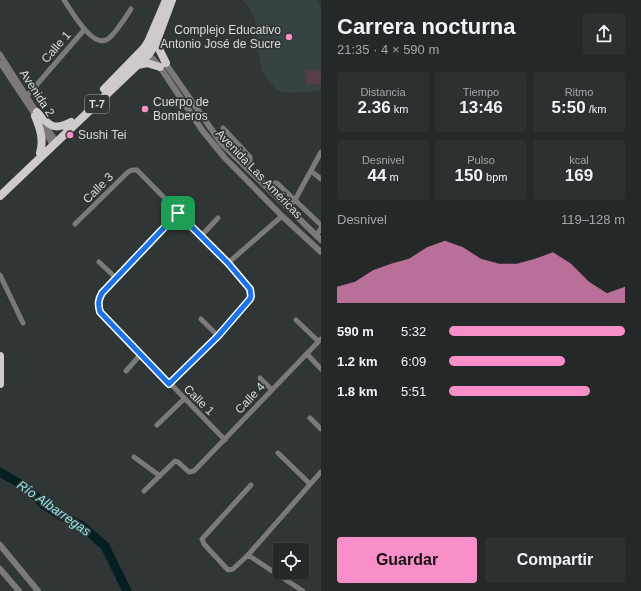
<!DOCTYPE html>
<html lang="es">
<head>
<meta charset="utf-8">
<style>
  body { margin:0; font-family:Helvetica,sans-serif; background:#2c3030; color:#f1f3f6; height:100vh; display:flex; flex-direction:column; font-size:15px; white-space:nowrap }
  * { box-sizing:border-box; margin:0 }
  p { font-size:13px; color:#a3a6a8 }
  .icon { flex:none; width:22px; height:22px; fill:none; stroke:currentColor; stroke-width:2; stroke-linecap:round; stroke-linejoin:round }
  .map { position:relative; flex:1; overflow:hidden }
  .details { display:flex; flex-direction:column; background:#242828; width:320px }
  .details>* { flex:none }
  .controls { position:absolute; left:273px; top:543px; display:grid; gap:8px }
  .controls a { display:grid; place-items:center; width:36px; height:36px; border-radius:4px; background:#242828; box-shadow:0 1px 3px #0004,0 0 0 1px #414445; font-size:20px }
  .pin { position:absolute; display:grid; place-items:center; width:34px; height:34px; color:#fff; margin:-17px; border-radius:8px; box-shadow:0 2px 6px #0006 }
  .round { display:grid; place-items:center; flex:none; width:42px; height:42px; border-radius:4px; background:#2c3030 }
  .overview { display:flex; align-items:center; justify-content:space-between; height:68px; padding:0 16px }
  h1 { font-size:22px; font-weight:700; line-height:30px }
  .metrics { display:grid; grid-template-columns:repeat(3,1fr); gap:6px; height:68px; padding:4px 16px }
  .metrics div { display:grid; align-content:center; border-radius:4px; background:#2c3030; text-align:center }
  .metrics b { font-size:17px; font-weight:700 }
  .metrics small { font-size:11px; font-weight:400 }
  .metrics p { font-size:11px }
  .chart { height:112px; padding:8px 16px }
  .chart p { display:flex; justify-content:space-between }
  .chart svg { width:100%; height:72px; margin-top:4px; fill:#f98fc8; opacity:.7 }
  .primary-button { display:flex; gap:8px; margin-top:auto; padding:8px 16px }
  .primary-button a { flex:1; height:46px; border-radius:4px; background:#f98fc8; color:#111; font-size:16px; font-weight:700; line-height:46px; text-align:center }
  .primary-button a+a { background:#2c3030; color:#f1f3f6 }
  ul { padding:0 16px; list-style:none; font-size:13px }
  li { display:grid; grid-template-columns:64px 48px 1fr; align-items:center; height:30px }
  li i { height:10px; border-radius:5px; background:#f98fc8 }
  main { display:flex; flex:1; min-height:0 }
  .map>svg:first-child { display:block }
</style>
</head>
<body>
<main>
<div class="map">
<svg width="321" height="591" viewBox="0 0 321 591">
  <rect width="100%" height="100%" fill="#303535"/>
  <path fill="#374242" d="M 242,0 L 317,0 L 321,8 L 321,91 L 290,93 L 276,90 L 263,73 L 259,55 L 255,19 L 246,3 Z"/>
  <path fill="#553e4a" d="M 306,70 L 321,70 L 321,84 L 306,84 Z"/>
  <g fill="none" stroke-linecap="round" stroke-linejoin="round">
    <path stroke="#041f1f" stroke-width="9" d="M 0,472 L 27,488 L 43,504 L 58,514 L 81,525 L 105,546 L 127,591"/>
    <path stroke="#7b797a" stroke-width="5" d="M 64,0 C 71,10 93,50 108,39 C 116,33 125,18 131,9
      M 0,54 L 39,115
      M 0,63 L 36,117
      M 27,96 L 84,30
      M 44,123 L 57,142
      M 41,126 L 53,146
      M 223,128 L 250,157 L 250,162 L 246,166
      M 311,171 L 321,179
      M 263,183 L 277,183 L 321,225
      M 288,208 L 295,200 L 321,152
      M 178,213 L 102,293 C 98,300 98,304 101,312 L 225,440
      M 75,224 L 128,172 L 132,170 L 137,170 L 228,263 L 250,289 L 251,296 L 250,299 L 218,336 L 169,384
      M 201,236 L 218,218
      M 316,236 L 321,228
      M 99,262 L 116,278
      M 228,263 L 282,216
      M 0,275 L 23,323
      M 201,319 L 218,336
      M 296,320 L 318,341
      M 307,354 L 321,369
      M 126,371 L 141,354
      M 260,378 L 272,390
      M 310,418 L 321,429
      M 157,425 L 184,399
      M 278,453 L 310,484
      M 134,457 L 160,476
      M 251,485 L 202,539 L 204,544 L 228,570 L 233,569 L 248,555 L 321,472
      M 144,491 L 175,461 L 178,462 L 189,472 L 194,471 L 321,339
      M 248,555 L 303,591"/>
    <path stroke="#7b797a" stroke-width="6" d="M 146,51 L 160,67 L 202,130 L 224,157 L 282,216 L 321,252
      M 163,60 L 221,143 L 321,240
      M 0,545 L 38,591
      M 0,569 L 19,591"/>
    <path stroke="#cfcacc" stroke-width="8" d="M 156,43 L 166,63
      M 138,65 L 147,63 L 160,67
      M 104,89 L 144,48 L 148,42 L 166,0
      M 37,112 C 49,126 54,131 71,122
      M 35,116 C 40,128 44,140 40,153
      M 0,196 L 149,54 L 156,43 L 172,0
      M 0,356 L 0,384"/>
  </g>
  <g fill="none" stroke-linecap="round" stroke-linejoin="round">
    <g stroke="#fff" stroke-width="8">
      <path id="route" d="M 178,213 L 228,263 L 250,289 L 251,296 L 250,299 L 218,336 L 169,384 L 100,312 C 98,304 98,300 102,293 Z"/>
    </g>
    <use href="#route" stroke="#1a73e8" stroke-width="5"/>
  </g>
  <g fill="#f98fc8" stroke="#303535" stroke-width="1.5">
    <circle cx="289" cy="37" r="4"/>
    <circle cx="145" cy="109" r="4"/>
    <circle cx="70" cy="135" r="4"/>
  </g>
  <g text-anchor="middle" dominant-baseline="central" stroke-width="3.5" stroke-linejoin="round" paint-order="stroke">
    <rect fill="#303535" stroke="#a5a8a8" stroke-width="1" x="85" y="95" width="24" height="18" rx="3"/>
    <g font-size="11" font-weight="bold" fill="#d7dada">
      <text x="97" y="104">T-7</text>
    </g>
    <g font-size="12" fill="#d7dada" stroke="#303535" text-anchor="start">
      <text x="281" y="30" text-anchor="end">Complejo Educativo<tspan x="281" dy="14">Antonio José de Sucre</tspan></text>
      <text x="153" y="102">Cuerpo de<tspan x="153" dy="14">Bomberos</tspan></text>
      <text x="78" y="135">Sushi Tei</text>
    </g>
    <g font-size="12" fill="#d7dada" stroke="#303535">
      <text transform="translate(56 47) rotate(-49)">Calle 1</text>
      <text transform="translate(37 93) rotate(57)">Avenida 2</text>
      <text transform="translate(259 174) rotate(46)">Avenida Las Américas</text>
      <text transform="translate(98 188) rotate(-45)">Calle 3</text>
      <text transform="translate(250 398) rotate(-47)">Calle 4</text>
      <text transform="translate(199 400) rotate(45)">Calle 1</text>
    </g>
    <g font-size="13" font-style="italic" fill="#91e8e9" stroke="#303535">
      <text transform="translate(54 508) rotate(35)">Río Albarregas</text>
    </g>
  </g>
</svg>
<div class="controls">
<a><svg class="icon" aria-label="locate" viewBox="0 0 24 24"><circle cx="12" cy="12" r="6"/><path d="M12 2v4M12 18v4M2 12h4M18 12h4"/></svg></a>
</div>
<div class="pin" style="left:178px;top:213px;background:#1e9e55"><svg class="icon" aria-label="arrive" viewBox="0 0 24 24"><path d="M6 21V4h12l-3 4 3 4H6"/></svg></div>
</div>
<section class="details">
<div class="overview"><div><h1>Carrera nocturna</h1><p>21:35 · 4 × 590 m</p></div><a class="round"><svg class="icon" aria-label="share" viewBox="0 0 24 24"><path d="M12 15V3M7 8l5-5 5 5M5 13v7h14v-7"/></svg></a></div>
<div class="metrics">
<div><p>Distancia</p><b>2.36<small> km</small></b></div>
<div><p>Tiempo</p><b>13:46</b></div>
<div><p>Ritmo</p><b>5:50<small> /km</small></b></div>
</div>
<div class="metrics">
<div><p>Desnivel</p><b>44<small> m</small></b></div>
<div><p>Pulso</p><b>150<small> bpm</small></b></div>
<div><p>kcal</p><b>169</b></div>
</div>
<div class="chart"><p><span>Desnivel</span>119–128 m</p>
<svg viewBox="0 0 160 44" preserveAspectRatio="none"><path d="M0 44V34L10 31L20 24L30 20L40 17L50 10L60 6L70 10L80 17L90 20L100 20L110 17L120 13L130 20L140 31L150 38L160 34V44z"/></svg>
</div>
<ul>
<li><b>590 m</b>5:32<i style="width:100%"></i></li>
<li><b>1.2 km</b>6:09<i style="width:66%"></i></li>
<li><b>1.8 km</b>5:51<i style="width:80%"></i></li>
</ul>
<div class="primary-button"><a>Guardar</a><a>Compartir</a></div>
</section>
</main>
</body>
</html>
